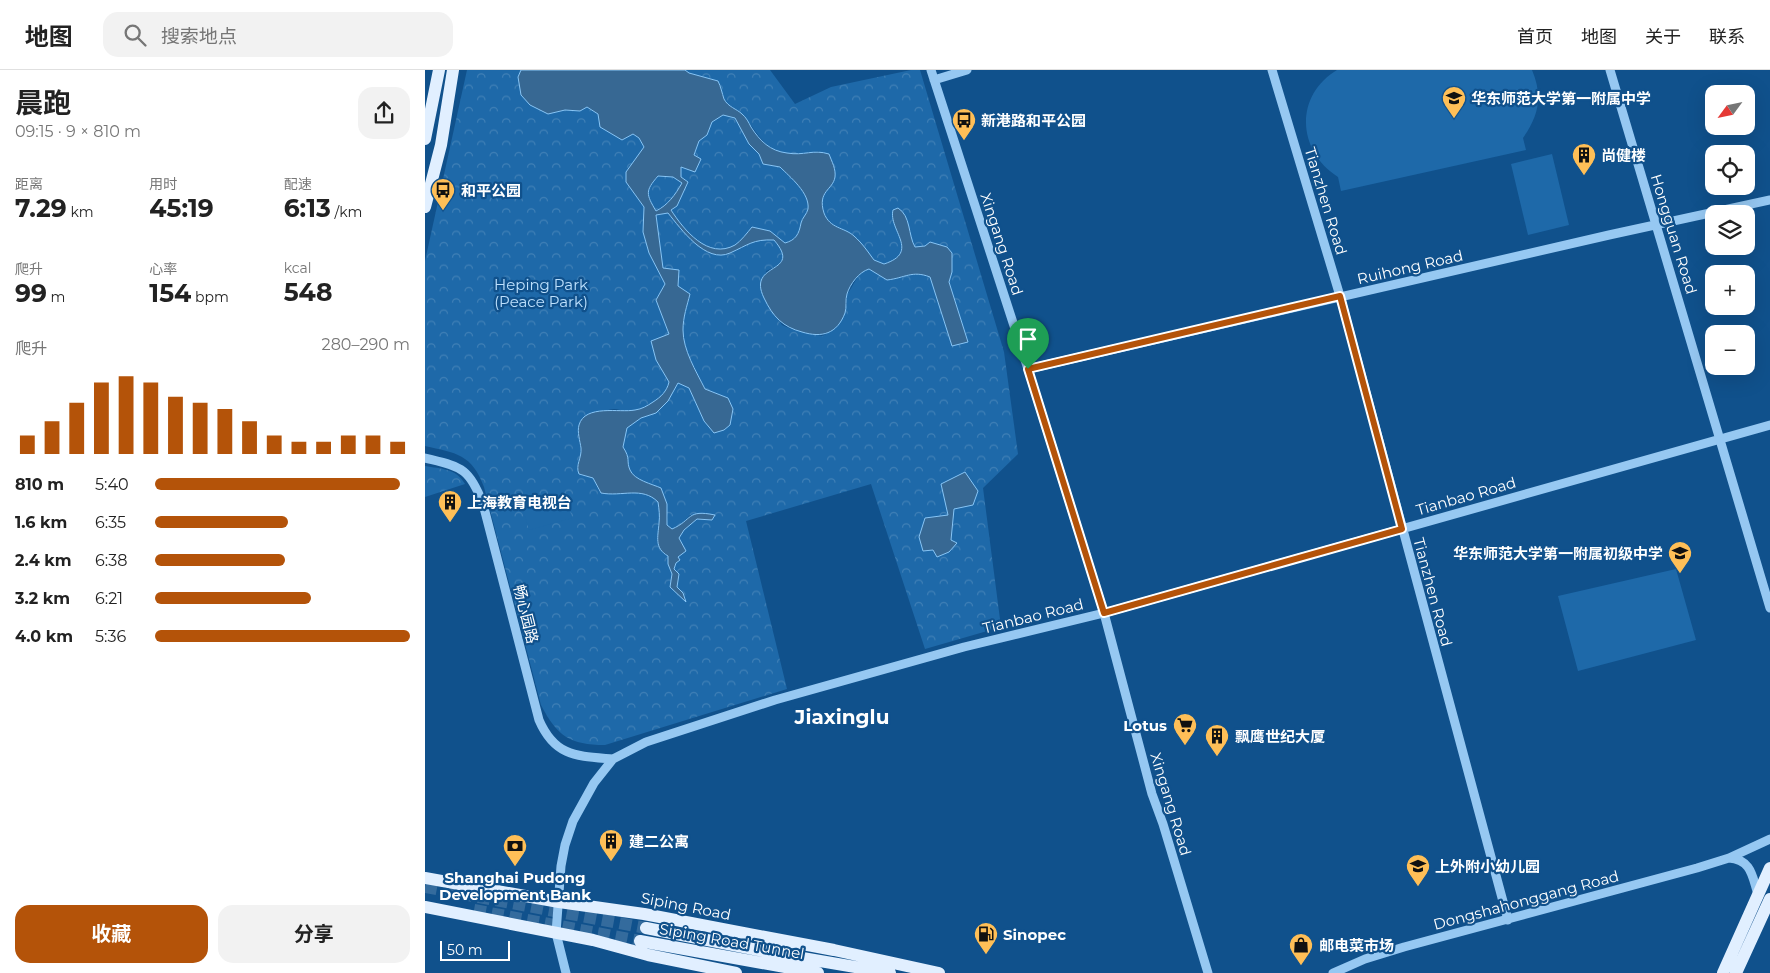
<!DOCTYPE html>
<html lang="zh">
<head>
<meta charset="utf-8">
<style>
  body { margin:0; font-family:Montserrat,"Noto Sans SC",sans-serif; background:#f2f2f2; color:#222; height:100vh; display:flex; flex-direction:column; font-size:19px; white-space:nowrap }
  * { box-sizing:border-box; margin:0 }
  p { font-size:16px; color:#767676 }
  .icon { flex:none; width:28px; height:28px; fill:none; stroke:currentColor; stroke-width:2; stroke-linecap:round; stroke-linejoin:round }
  .map { position:relative; flex:1; overflow:hidden }
  .panel { display:flex; flex-direction:column; background:#fff; width:425px }
  .panel>* { flex:none }
  .needle { width:32px; rotate:237deg }
  .fabs { position:absolute; left:1280px; top:15px; display:grid; gap:10px }
  .fabs a { display:grid; place-items:center; width:50px; height:50px; border-radius:10px; background:#fff; box-shadow:0 5px 20px #0002; font-size:25px }
  .scale { position:absolute; left:15px; bottom:12px; width:70px; box-sizing:border-box; padding-left:5px; border:2px solid #fff; border-top:0; font-size:14px; line-height:18px; white-space:nowrap; color:#fff; -webkit-text-stroke:4px #10518c; paint-order:stroke }
  .pin { position:absolute; display:grid; place-items:center; width:42px; height:42px; color:#fff; margin:-51px -21px; border-radius:50% 50% 50% 0; rotate:-45deg; box-shadow:0 0 5px #0007 }
  .pin .icon { rotate:45deg }
  .round { display:grid; place-items:center; flex:none; width:52px; height:52px; border-radius:15px; background:#f2f2f2 }
  .head { display:flex; align-items:center; justify-content:space-between; height:85px; padding:0 15px }
  h1 { font-size:28px; font-weight:700; line-height:38px }
  .stats { display:grid; grid-template-columns:repeat(3,1fr); gap:8px; height:85px; padding:5px 15px }
  .stats div { display:grid; align-content:center }
  .stats b { font-size:25px; font-weight:700 }
  .stats small { font-size:14px; font-weight:400 }
  .stats p { font-size:14px }
  .chart { height:140px; padding:10px 15px }
  .chart p { display:flex; justify-content:space-between }
  .chart svg { width:100%; height:90px; margin-top:5px; stroke:#b45309; stroke-width:6 }
  .primary-button { display:flex; gap:10px; margin-top:auto; padding:10px 15px }
  .primary-button a { flex:1; height:58px; border-radius:15px; background:#b45309; color:#fff; font-size:20px; font-weight:700; line-height:58px; text-align:center }
  .primary-button a+a { background:#f2f2f2; color:#222 }
  ul { padding:0 15px; list-style:none; font-size:16px }
  li { display:grid; grid-template-columns:80px 60px 1fr; align-items:center; height:38px }
  li i { height:12px; border-radius:6px; background:#b45309 }
  header { display:flex; align-items:center; gap:30px; box-sizing:border-box; height:70px; padding:0 25px; background:#fff; border-bottom:1px solid #e0e0e0 }
  header strong { font-size:24px }
  nav { display:flex; gap:28px; margin-inline-start:auto; font-size:18px }
  .search { width:350px; height:45px; background:#f2f2f2; display:flex; align-items:center; gap:12px; box-sizing:border-box; padding:0 18px; border-radius:15px; color:#767676; font-size:19px }
  main { display:flex; flex:1; min-height:0 }
  .map>svg:first-child { display:block }
</style>
</head>
<body>
<header>
<strong>地图</strong>
<div class="search"><svg class="icon" aria-label="search" viewBox="0 0 24 24"><circle cx="10" cy="10" r="6"/><path d="M15 15l6 6"/></svg>搜索地点</div>
<nav><a>首页</a><a>地图</a><a>关于</a><a>联系</a></nav>
</header>
<main>
<section class="panel">
<div class="head"><div><h1>晨跑</h1><p>09:15 · 9 × 810 m</p></div><a class="round"><svg class="icon" aria-label="share" viewBox="0 0 24 24"><path d="M12 15V3M7 8l5-5 5 5M5 13v7h14v-7"/></svg></a></div>
<div class="stats">
<div><p>距离</p><b>7.29<small> km</small></b></div>
<div><p>用时</p><b>45:19</b></div>
<div><p>配速</p><b>6:13<small> /km</small></b></div>
</div>
<div class="stats">
<div><p>爬升</p><b>99<small> m</small></b></div>
<div><p>心率</p><b>154<small> bpm</small></b></div>
<div><p>kcal</p><b>548</b></div>
</div>
<div class="chart"><p><span>爬升</span>280–290 m</p>
<svg viewBox="0 0 160 44" preserveAspectRatio="none"><path d="M5 44V35M15 44V28M25 44V19M35 44V9M45 44V6M55 44V9M65 44V16M75 44V19M85 44V22M95 44V28M105 44V35M115 44V38M125 44V38M135 44V35M145 44V35M155 44V38"/></svg>
</div>
<ul>
<li><b>810 m</b>5:40<i style="width:96%"></i></li>
<li><b>1.6 km</b>6:35<i style="width:52%"></i></li>
<li><b>2.4 km</b>6:38<i style="width:51%"></i></li>
<li><b>3.2 km</b>6:21<i style="width:61%"></i></li>
<li><b>4.0 km</b>5:36<i style="width:100%"></i></li>
</ul>
<div class="primary-button"><a>收藏</a><a>分享</a></div>
</section>
<div class="map">
<svg width="1345" height="903" viewBox="0 0 1345 903">
  <defs>
    <pattern id="forest-crowns" width="20" height="18" patternUnits="userSpaceOnUse" patternTransform="scale(1.25)"><rect width="20" height="18" fill="#1e69a9"/><path d="M2 6a3 3 0 1 1 6 0M12 15a3 3 0 1 1 6 0" fill="none" stroke="#4080b6"/></pattern>
  </defs>
  <rect width="100%" height="100%" fill="#10518c"/>
  <path fill="url(#forest-crowns)" d="M 42,0 L 96,0 L 93,7 L 123,44 L 140,40 L 155,41 L 162,37 L 173,44 L 176,57 L 197,70 L 207,64 L 214,68 L 219,77 L 212,88 L 201,112 L 219,137 L 218,162 L 224,183 L 240,214 L 231,230 L 244,265 L 226,271 L 231,290 L 244,312 C 240,329 219,342 201,341 C 197,341 193,339 189,339 C 179,340 167,346 158,348 L 154,354 L 153,362 L 156,382 L 152,397 L 155,405 L 168,408 L 174,421 L 178,424 C 197,424 219,418 234,432 L 234,450 L 232,472 L 243,486 L 243,494 L 247,504 L 245,517 L 258,523 L 252,517 L 254,504 L 249,500 L 253,487 L 254,468 L 259,460 L 272,449 L 287,450 L 265,445 L 256,455 L 247,460 L 242,455 L 243,447 L 236,418 C 227,414 209,410 205,400 C 201,391 205,388 198,377 L 202,358 L 216,348 L 231,343 L 253,312 L 264,318 L 279,351 L 289,363 L 303,328 L 280,319 C 272,301 258,280 258,260 C 258,247 262,236 265,225 L 253,216 L 238,199 L 231,145 L 243,143 L 265,168 L 282,182 L 317,176 L 335,169 L 349,170 C 363,186 361,193 341,201 L 339,228 L 357,255 L 366,259 L 397,266 L 405,262 L 422,235 L 422,225 L 435,203 L 444,199 L 462,210 C 480,208 487,200 505,207 L 527,276 L 543,271 L 524,212 L 527,202 L 500,176 L 490,177 L 487,172 L 485,159 L 467,144 C 471,154 481,178 474,187 C 470,191 464,192 459,194 C 445,192 439,175 429,166 C 424,161 417,161 411,158 C 400,151 393,132 400,120 C 402,117 406,114 408,112 L 394,81 C 349,89 345,82 320,47 C 316,41 307,38 302,33 C 297,27 297,18 293,11 L 264,3 L 260,0 L 345,0 L 370,34 L 406,17 L 486,0 L 495,0 L 579,282 L 593,384 L 558,418 L 576,557 L 500,579 L 446,414 L 321,451 L 362,619 L 180,675 C 145,675 132,666 116,635 L 59,417 C 47,384 31,383 0,376 L 0,191 Z
    M 298,45 L 310,48 L 324,74 L 334,84 L 338,94 L 355,97 C 365,107 385,123 383,139 C 382,144 377,148 376,153 C 374,164 371,169 360,173 L 345,161 L 327,157 C 322,163 317,170 311,174 C 284,192 259,159 246,140 L 252,136 L 263,112 L 256,107 L 256,97 L 276,89 L 269,86 L 274,71 L 282,65 L 287,52 Z
    M 233,106 L 248,107 L 258,113 C 250,125 243,135 230,141 C 222,124 220,122 233,106 Z
    M 0,396 C 16,399 31,398 40,414 L 0,427 Z"/>
  <path fill="#1e69a9" d="M 912,0 L 1107,0 C 1118,26 1114,45 1098,68 L 1101,80 L 916,121 L 913,107 C 872,81 869,26 912,0 Z
    M 1127,84 L 1144,155 L 1103,165 L 1086,94 Z
    M 140,424 L 147,448 L 104,460 L 97,436 Z
    M 1251,499 L 1271,570 L 1153,601 L 1133,526 Z"/>
  <path fill="#376893" stroke="#87c5f6" fill-rule="evenodd" d="M 96,0 L 260,0 L 264,3 L 293,11 C 296,17 297,23 299,29 C 303,37 312,39 317,44 C 321,47 324,53 326,57 C 335,71 345,81 362,83 C 379,86 388,79 404,84 C 407,92 411,99 410,107 C 408,120 392,121 399,143 C 405,159 419,157 429,166 C 438,174 443,182 449,190 L 459,194 C 496,182 463,160 468,140 L 473,138 C 486,146 483,165 490,177 L 500,176 L 505,172 L 522,177 L 527,183 L 527,202 L 524,212 L 543,272 L 527,276 L 505,207 C 487,200 480,208 462,210 L 444,199 C 434,202 425,214 422,224 C 420,230 422,237 420,243 C 412,264 397,268 377,262 C 358,257 348,247 339,228 C 321,191 379,205 349,170 C 328,169 323,175 305,183 C 281,194 256,159 243,143 L 231,145 L 238,198 L 254,200 L 253,216 L 265,224 C 262,236 258,247 258,260 C 258,280 271,301 280,319 L 303,328 L 308,339 L 305,355 L 299,360 L 289,363 L 279,351 L 264,318 L 253,313 L 243,331 L 231,343 L 216,348 L 202,358 L 198,377 C 206,389 201,391 205,400 C 209,410 227,414 236,418 L 242,434 L 242,455 L 247,459 C 268,450 261,439 290,445 L 287,450 L 272,449 L 259,460 L 254,468 L 261,481 L 253,487 L 255,490 L 251,493 L 249,499 L 254,504 L 252,517 L 258,523 L 261,532 L 245,517 L 247,504 L 243,494 L 243,486 C 229,478 233,467 234,453 C 235,446 234,439 233,432 C 217,416 197,427 176,423 L 168,408 L 154,404 C 150,395 157,388 156,378 C 155,371 152,362 154,355 C 160,334 195,343 210,340 C 217,339 222,336 228,332 C 236,327 242,321 244,312 L 231,290 L 226,271 L 244,264 L 231,230 L 240,214 L 224,183 L 218,162 L 219,137 L 201,112 L 201,102 L 219,77 L 214,68 L 208,64 L 197,70 L 175,57 L 173,44 L 162,37 L 155,41 L 140,40 L 123,44 L 105,35 L 96,25 L 93,7 ZM 298,45 L 310,48 L 324,74 L 334,84 L 338,94 L 355,97 C 365,107 385,123 383,139 C 382,144 377,148 376,153 C 374,164 371,170 360,173 L 345,161 L 327,157 C 322,163 316,171 310,175 C 283,190 259,160 246,140 L 252,136 L 263,112 L 256,107 L 256,97 L 270,102 L 276,89 L 269,85 L 274,71 L 282,65 L 287,52 ZM 233,106 L 248,107 L 257,113 C 250,125 243,135 231,141 C 221,124 220,121 233,106 Z
    M 540,402 L 553,421 L 548,435 L 529,439 L 526,470 L 532,473 L 524,482 L 512,487 L 508,480 L 498,481 L 494,467 L 500,448 L 523,445 L 516,414 Z"/>
  <g fill="none" stroke-linecap="round" stroke-linejoin="round">
    <path stroke="#346b9d" stroke-width="12" stroke-dasharray="12 6" stroke-linecap="butt" d="M 0,817 L 221,858
      M 49,840 L 215,871"/>
    <path stroke="#96c8f2" stroke-width="9" d="M 506,0 L 603,299 L 679,543 L 727,724 L 738,754 L 783,903
      M 847,0 L 915,226 L 1083,850
      M 1185,0 L 1345,538
      M 509,10 L 542,0
      M 603,299 L 1184,165 L 1345,130
      M 0,388 C 36,397 44,397 58,434 L 114,650 C 130,687 152,686 188,689
      M 1304,788 C 1327,790 1327,806 1333,824
      M 141,903 L 131,863 L 136,796 L 140,775 L 148,751 L 169,713 L 188,689 L 221,672 L 350,630 L 539,577 L 679,543 L 1345,355
      M 908,903 L 940,889 L 979,877 L 1272,798 L 1304,788 L 1345,769"/>
    <path stroke="#e1efff" stroke-width="12" d="M 0,69 L 14,0
      M 0,137 L 16,75 L 28,0
      M 0,808 L 134,832 L 219,844 L 409,880 L 514,903
      M 0,837 L 168,870 L 223,885 L 311,903
      M 221,858 L 354,884 L 465,903
      M 215,871 L 393,903
      M 1298,903 L 1345,798
      M 1311,903 L 1345,829"/>
  </g>
  <g fill="none" stroke-linecap="round" stroke-linejoin="round">
    <g stroke="#fff" stroke-width="10">
      <path id="route" d="M 915,226 L 977,459 L 679,543 L 603,299 Z"/>
    </g>
    <use href="#route" stroke="#b45309" stroke-width="6"/>
  </g>
  <defs>
    <g id="school-pin" transform="scale(1.25)"><path d="M0 17L-7.5 6A9.5 9.5 0 1 1 7.5 6Z" fill="#ffbf57" stroke="#10518c"/><path d="M0-5L7-2L0 1L-7-2ZM-4 1L0 2.5L4 1V4Q0 6-4 4Z" fill="#111"/></g>
    <g id="bus-pin" transform="scale(1.25)"><path d="M0 17L-7.5 6A9.5 9.5 0 1 1 7.5 6Z" fill="#ffbf57" stroke="#10518c"/><path d="M-5-6H5V4H4V6H2V4H-2V6H-4V4H-5ZM-3.5-4V0h7V-4ZM-3.5 1.2v1.5H-2V1.2ZM2 1.2v1.5H3.5V1.2Z" fill="#111"/></g>
    <g id="building-pin" transform="scale(1.25)"><path d="M0 17L-7.5 6A9.5 9.5 0 1 1 7.5 6Z" fill="#ffbf57" stroke="#10518c"/><path d="M-4-6H4V6H1V3H-1V6H-4ZM-2.5-4.3h1.7v1.8h-1.7ZM.8-4.3h1.7v1.8H.8ZM-2.5-1h1.7V.8h-1.7ZM.8-1h1.7V.8H.8Z" fill="#111"/></g>
    <g id="supermarket-pin" transform="scale(1.25)"><path d="M0 17L-7.5 6A9.5 9.5 0 1 1 7.5 6Z" fill="#ffbf57" stroke="#10518c"/><path d="M-6-5.5h2.5l.6 2H6L4.5 2H-2.5L-4.4-4H-6ZM-1.5 3.2a1.3 1.3 0 1 0 .1 0ZM3 3.2a1.3 1.3 0 1 0 .1 0Z" fill="#111"/></g>
    <g id="bank-pin" transform="scale(1.25)"><path d="M0 17L-7.5 6A9.5 9.5 0 1 1 7.5 6Z" fill="#ffbf57" stroke="#10518c"/><path d="M-6-4H6V4H-6ZM0-2.3a2.3 2.3 0 1 0 0 4.6a2.3 2.3 0 1 0 0-4.6Z" fill="#111"/></g>
    <g id="fuel-pin" transform="scale(1.25)"><path d="M0 17L-7.5 6A9.5 9.5 0 1 1 7.5 6Z" fill="#ffbf57" stroke="#10518c"/><path d="M-5.5-6h7V0h2V4h1.3V-2.5L3-4.5l.8-.8L6-3V5H2.5V1h-1V6h-7ZM-4.2-4.7v3.2H.2V-4.7Z" fill="#111"/></g>
    <g id="shop-pin" transform="scale(1.25)"><path d="M0 17L-7.5 6A9.5 9.5 0 1 1 7.5 6Z" fill="#ffbf57" stroke="#10518c"/><path d="M-5-2.5h2.3a2.7 3.5 0 0 1 5.4 0H5L5.5 6h-11ZM-1.5-2.5h3a1.5 2.3 0 0 0-3 0Z" fill="#111"/></g>
  </defs>
  <g fill-rule="evenodd">
    <use href="#school-pin" x="1029" y="28"/>
    <use href="#bus-pin" x="539" y="50"/>
    <use href="#building-pin" x="1159" y="85"/>
    <use href="#bus-pin" x="18" y="120"/>
    <use href="#building-pin" x="25" y="432"/>
    <use href="#school-pin" x="1255" y="483"/>
    <use href="#supermarket-pin" x="760" y="655"/>
    <use href="#building-pin" x="792" y="666"/>
    <use href="#building-pin" x="186" y="771"/>
    <use href="#bank-pin" x="90" y="776"/>
    <use href="#school-pin" x="993" y="796"/>
    <use href="#fuel-pin" x="561" y="864"/>
    <use href="#shop-pin" x="876" y="875"/>
  </g>
  <g text-anchor="middle" dominant-baseline="central" stroke-width="4.5" stroke-linejoin="round" paint-order="stroke">
    <g font-size="15" font-weight="bold" fill="#fff" stroke="#10518c" text-anchor="start">
      <text x="1046" y="28">华东师范大学第一附属中学</text>
      <text x="556" y="50">新港路和平公园</text>
      <text x="1176" y="85">尚健楼</text>
      <text x="36" y="120">和平公园</text>
      <text x="42" y="432">上海教育电视台</text>
      <text x="1238" y="483" text-anchor="end">华东师范大学第一附属初级中学</text>
      <text x="742" y="655" text-anchor="end">Lotus</text>
      <text x="810" y="666">飘鹰世纪大厦</text>
      <text x="204" y="771">建二公寓</text>
      <text x="1010" y="796">上外附小幼儿园</text>
      <text x="90" y="807" text-anchor="middle">Shanghai Pudong<tspan x="90" dy="17">Development Bank</tspan></text>
      <text x="578" y="864">Sinopec</text>
      <text x="894" y="875">邮电菜市场</text>
    </g>
    <g font-size="15" fill="#fff" stroke="#10518c">
      <text transform="translate(901 131) rotate(73)">Tianzhen Road</text>
      <text transform="translate(1249 164) rotate(73)">Hongguan Road</text>
      <text transform="translate(577 174) rotate(72)">Xingang Road</text>
      <text transform="translate(985 197) rotate(-13)">Ruihong Road</text>
      <text transform="translate(1041 426) rotate(-16)">Tianbao Road</text>
      <text transform="translate(1008 522) rotate(75)">Tianzhen Road</text>
      <text transform="translate(101 544) rotate(76)">畅心园路</text>
      <text transform="translate(608 546) rotate(-14)">Tianbao Road</text>
      <text transform="translate(746 734) rotate(73)">Xingang Road</text>
      <text transform="translate(1101 830) rotate(-15)">Dongshahonggang Road</text>
      <text transform="translate(261 836) rotate(11)">Siping Road</text>
      <text transform="translate(307 871) rotate(10)">Siping Road Tunnel</text>
    </g>
    <g font-size="15" fill="#bde0fd" stroke="#10518c">
      <text x="116" y="214">Heping Park<tspan x="116" dy="17">(Peace Park)</tspan></text>
    </g>
    <g font-size="20" font-weight="bold" fill="#fff" stroke="#10518c">
      <text x="417" y="647">Jiaxinglu</text>
    </g>
  </g>
</svg>
<div class="fabs">
<a><svg class="needle" viewBox="-14 -14 28 28"><path d="M0-13l5 13h-10z" fill="#e53935"/><path d="M0 13l5-13h-10z" fill="#767676"/></svg></a>
<a><svg class="icon" aria-label="locate" viewBox="0 0 24 24"><circle cx="12" cy="12" r="6"/><path d="M12 2v4M12 18v4M2 12h4M18 12h4"/></svg></a>
<a><svg class="icon" aria-label="layers" viewBox="0 0 24 24"><path d="M12 4l9 5-9 5-9-5zM3 14l9 5 9-5"/></svg></a>
<a>+</a>
<a>−</a>
</div>
<div class="scale">50 m</div>
<div class="pin" style="left:603px;top:299px;background:#1e9e55"><svg class="icon" aria-label="arrive" viewBox="0 0 24 24"><path d="M6 21V4h12l-3 4 3 4H6"/></svg></div>
</div>
</main>
</body>
</html>
